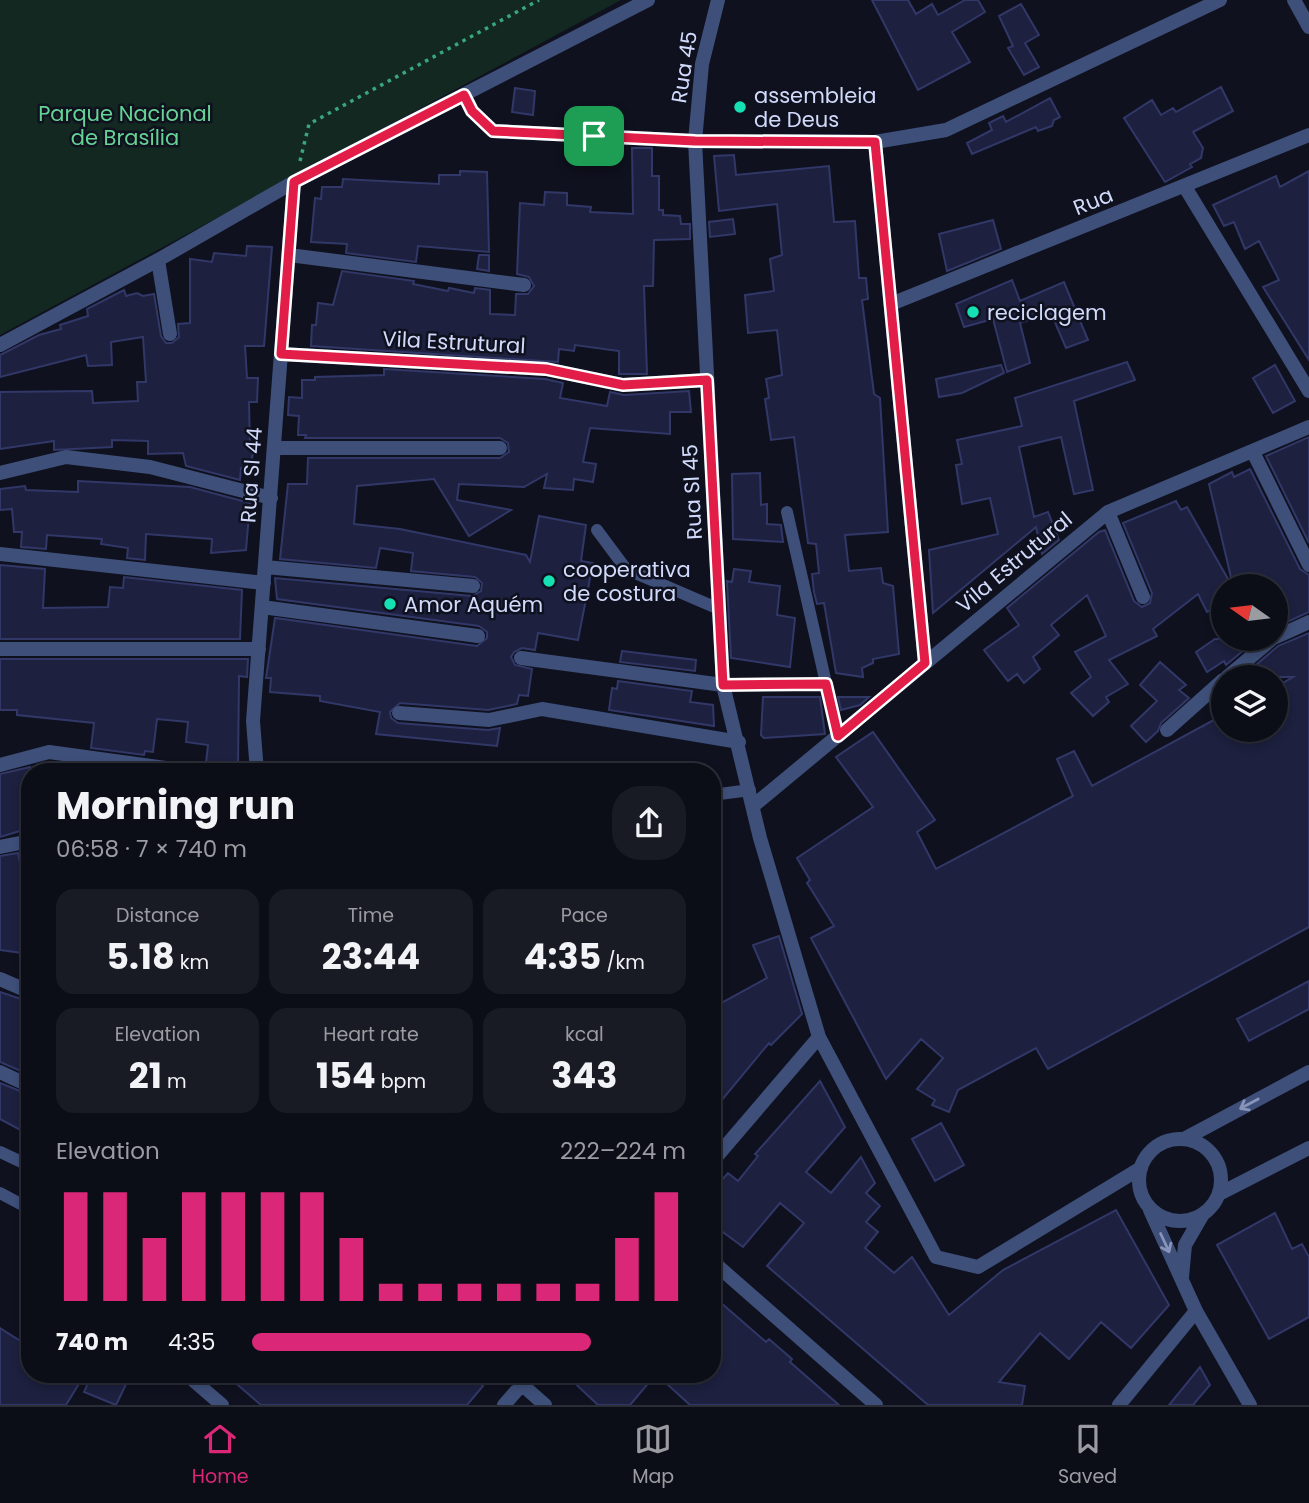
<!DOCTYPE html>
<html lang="en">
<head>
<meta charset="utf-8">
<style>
  body { margin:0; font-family:Poppins,sans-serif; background:#191b24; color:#f1f3f6; height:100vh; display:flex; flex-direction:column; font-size:26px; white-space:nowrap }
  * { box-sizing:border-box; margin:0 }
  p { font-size:23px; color:#9a9ca1 }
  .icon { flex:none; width:38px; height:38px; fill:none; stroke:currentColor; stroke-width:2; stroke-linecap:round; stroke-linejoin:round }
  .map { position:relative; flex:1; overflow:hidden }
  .details { position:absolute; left:21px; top:763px; width:700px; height:620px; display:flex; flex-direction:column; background:#0b0d17; border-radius:28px; box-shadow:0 4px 10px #0003,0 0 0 2px #2b2d36 }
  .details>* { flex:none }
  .needle { width:46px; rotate:284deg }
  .fabs { position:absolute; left:1211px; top:574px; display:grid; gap:14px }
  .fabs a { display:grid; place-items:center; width:77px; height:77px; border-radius:50%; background:#0b0d17; box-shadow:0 4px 10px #0003,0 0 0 2px #2b2d36; font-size:35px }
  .pin { position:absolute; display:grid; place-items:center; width:60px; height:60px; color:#fff; margin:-30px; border-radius:14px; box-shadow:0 4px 10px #0006 }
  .round { display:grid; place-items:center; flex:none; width:74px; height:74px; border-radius:28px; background:#191b24 }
  .overview { display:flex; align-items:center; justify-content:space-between; height:119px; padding:0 35px }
  h1 { font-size:38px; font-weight:700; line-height:52px }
  .metrics { display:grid; grid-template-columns:repeat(3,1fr); gap:10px; height:119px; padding:7px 35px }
  .metrics div { display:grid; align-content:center; border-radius:18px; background:#191b24; text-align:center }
  .metrics b { font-size:35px; font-weight:700 }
  .metrics small { font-size:19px; font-weight:400 }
  .metrics p { font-size:19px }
  .chart { height:196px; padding:14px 35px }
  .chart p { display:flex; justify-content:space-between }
  .chart svg { width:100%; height:126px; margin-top:7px; stroke:#db2777; stroke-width:6 }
  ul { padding:0 35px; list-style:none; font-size:23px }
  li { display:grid; grid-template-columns:112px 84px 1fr; align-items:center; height:52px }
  li i { height:18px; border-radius:9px; background:#db2777 }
  .menu { display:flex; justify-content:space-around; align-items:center; height:98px; border-top:2px solid #2b2d36; background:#0b0d17; font-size:19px; color:#9a9ca1 }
  .menu a { display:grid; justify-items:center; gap:4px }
  .menu .active { color:#db2777 }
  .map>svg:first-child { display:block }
</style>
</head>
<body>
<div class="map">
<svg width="1309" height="1405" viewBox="0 0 1309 1405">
  <rect width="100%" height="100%" fill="#0f111f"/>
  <path fill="#122821" d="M 0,0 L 621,0 L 0,335 Z"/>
  <path fill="#1d203e" stroke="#313868" stroke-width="2" d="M 872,0 L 908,0 L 916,14 L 932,4 L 938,15 L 965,0 L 978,0 L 985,12 L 952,32 L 970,62 L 918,90 Z
    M 1021,4 L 1039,35 L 1025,43 L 1039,67 L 1024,75 L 1008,48 L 1013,46 L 999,16 Z
    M 1221,87 L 1233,111 L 1193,132 L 1203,148 L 1201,158 L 1190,164 L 1192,167 L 1165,182 L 1124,118 L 1152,100 L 1161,115 L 1173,108 L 1176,112 Z
    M 515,88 L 535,91 L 533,115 L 512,112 Z
    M 1050,98 L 1060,117 L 1054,120 L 1052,126 L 1038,131 L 1036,127 L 972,154 L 967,143 L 992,130 L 989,123 L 1003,116 L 1006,122 Z
    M 632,148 L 652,148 L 652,176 L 659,176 L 659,210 L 663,210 L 663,215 L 680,216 L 681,224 L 690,224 L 690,239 L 654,240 L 653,286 L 644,286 L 647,374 L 619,374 L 619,351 L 575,345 L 574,351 L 559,349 L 558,362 L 311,346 L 312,325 L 316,325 L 318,303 L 333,305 L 342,271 L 414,281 L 413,284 L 448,291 L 449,288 L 474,293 L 475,288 L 490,290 L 490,314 L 515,315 L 516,294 L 528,294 L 534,286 L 529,277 L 517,274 L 520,203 L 544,205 L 545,192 L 567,193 L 567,205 L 591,207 L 590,212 L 633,214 Z
    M 734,155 L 736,175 L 829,166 L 834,222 L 855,221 L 859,278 L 866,278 L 868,299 L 862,300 L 874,394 L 880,398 L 888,532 L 845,535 L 849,571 L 881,568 L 883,583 L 893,586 L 899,654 L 873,659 L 873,663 L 862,668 L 863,677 L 836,673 L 824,603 L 817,604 L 814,592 L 812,574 L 819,573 L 816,544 L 808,543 L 794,437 L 771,440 L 765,399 L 769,398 L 766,379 L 782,375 L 777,330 L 748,333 L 745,295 L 774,291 L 770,259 L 782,255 L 777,204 L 719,211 L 714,156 Z
    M 460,171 L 487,172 L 489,252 L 418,246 L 416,262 L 346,253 L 347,244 L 311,242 L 315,198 L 321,199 L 322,187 L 342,187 L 343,179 L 439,184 L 439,175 L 460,175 Z
    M 1309,171 L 1309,360 L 1263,287 L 1279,280 L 1259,241 L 1245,249 L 1234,222 L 1224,226 L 1213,205 L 1276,176 L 1280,187 Z
    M 733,219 L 735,234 L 710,237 L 709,222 Z
    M 993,220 L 1001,249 L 947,271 L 939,234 Z
    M 247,246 L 272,247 L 264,346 L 245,346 L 247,378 L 258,378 L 257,402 L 249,402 L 250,448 L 254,448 L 250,468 L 241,468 L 240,480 L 186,466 L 183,453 L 148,454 L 148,441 L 112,440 L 112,447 L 54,450 L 54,441 L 0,449 L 0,392 L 92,391 L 93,403 L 138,401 L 137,382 L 146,382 L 143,337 L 111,342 L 112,365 L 88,366 L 86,355 L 0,377 L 0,355 L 39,335 L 61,329 L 60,325 L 88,316 L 87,309 L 124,290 L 126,296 L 137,293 L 143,296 L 154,294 L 161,336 L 166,343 L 172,343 L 179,337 L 178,324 L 190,323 L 190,259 L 212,262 L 214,253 L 246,256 Z
    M 479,255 L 489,255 L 489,271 L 477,269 Z
    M 1012,280 L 1020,301 L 1064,282 L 1088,340 L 1066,348 L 1051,313 L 1020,323 L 1030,363 L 1007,372 L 993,319 L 964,327 L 956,304 Z
    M 1127,362 L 1135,380 L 1074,401 L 1093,490 L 1074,494 L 1061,437 L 1019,447 L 1034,517 L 1048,512 L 1059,540 L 1042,554 L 1036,527 L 933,613 L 929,550 L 998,534 L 990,498 L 962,504 L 956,465 L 962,464 L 957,440 L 1022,426 L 1015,398 Z
    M 1001,365 L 1004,373 L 962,393 L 939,397 L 936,379 Z
    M 1275,365 L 1295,401 L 1273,413 L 1253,378 Z
    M 384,369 L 545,379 L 563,383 L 560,398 L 607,406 L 610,392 L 624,395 L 689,391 L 691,412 L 670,412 L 670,434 L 590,428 L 583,462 L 596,464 L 593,482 L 574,479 L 573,490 L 544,488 L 547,474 L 524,487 L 459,484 L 457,500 L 511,510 L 469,536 L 434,479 L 357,486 L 354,524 L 400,529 L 526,555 L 530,562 L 539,516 L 586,525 L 581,561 L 593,563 L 578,640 L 538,633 L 535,650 L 522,648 L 514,652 L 511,657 L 515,665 L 532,669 L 528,696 L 519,695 L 517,704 L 488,710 L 400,703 L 390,712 L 391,718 L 398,723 L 488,730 L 500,728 L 497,746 L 376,734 L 380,712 L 320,701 L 320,696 L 270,692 L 271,678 L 266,678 L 275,618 L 477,646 L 487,638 L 487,632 L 479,626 L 277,599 L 275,578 L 472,596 L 481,591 L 482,583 L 475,577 L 411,571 L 413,553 L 380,548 L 376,568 L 280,559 L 288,484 L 307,484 L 308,458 L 500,458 L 509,452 L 508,443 L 500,438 L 305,438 L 306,435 L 298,435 L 299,416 L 288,415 L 289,397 L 302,398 L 302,380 L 315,380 L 315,377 L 384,375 Z
    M 1309,437 L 1309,543 L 1266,456 Z
    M 1250,469 L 1300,569 L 1309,575 L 1309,612 L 1276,627 L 1276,586 L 1233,586 L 1209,484 L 1232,472 L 1234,477 Z
    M 760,473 L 761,505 L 767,504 L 767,524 L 781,525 L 783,542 L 733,539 L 732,474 Z
    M 78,481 L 190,487 L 250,503 L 246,550 L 211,553 L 212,539 L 146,534 L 145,560 L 127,558 L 128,548 L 101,544 L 102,539 L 47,535 L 46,549 L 21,547 L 22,532 L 14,532 L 12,509 L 0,510 L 0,489 L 25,486 L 26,490 L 78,492 Z
    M 1176,501 L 1181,510 L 1187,507 L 1232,586 L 1223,586 L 1223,604 L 1207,612 L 1198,594 L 1153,629 L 1157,636 L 1109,660 L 1128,684 L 1106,697 L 1109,702 L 1093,716 L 1071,693 L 1091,677 L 1075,652 L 1106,636 L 1087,595 L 1051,625 L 1059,635 L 1033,657 L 1040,669 L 1024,683 L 1017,674 L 1008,681 L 984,650 L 1019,625 L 1007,608 L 1099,532 L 1105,530 L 1134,601 L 1142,607 L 1150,603 L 1152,593 L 1123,523 Z
    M 0,565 L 45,569 L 43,608 L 108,607 L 110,587 L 123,588 L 124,577 L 242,590 L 240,639 L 0,639 Z
    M 734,569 L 751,571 L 749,582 L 780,586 L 777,615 L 795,618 L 790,667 L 731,658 L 727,581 L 732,582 Z
    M 1309,633 L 1309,927 L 1048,1069 L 1036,1048 L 958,1090 L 949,1112 L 932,1105 L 935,1100 L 917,1089 L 943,1058 L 921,1039 L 886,1079 L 811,938 L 834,926 L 807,883 L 810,880 L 797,858 L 873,807 L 836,757 L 873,732 L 935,820 L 917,832 L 936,869 L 1073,796 L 1057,759 L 1074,751 L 1092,786 L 1223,715 L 1223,730 L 1237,730 L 1250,741 L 1243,730 L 1276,730 L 1276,687 L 1293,677 L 1242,677 L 1278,646 Z
    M 1215,639 L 1257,639 L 1226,665 L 1224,661 L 1207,672 L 1196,652 Z
    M 622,651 L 696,660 L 695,671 L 620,662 Z
    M 0,659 L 248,659 L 247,677 L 239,676 L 238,767 L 206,763 L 208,745 L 186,742 L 188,722 L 157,719 L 153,752 L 145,751 L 144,755 L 91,748 L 94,723 L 17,715 L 17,710 L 0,710 Z
    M 1160,662 L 1186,685 L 1179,690 L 1189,698 L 1161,723 L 1158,731 L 1146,742 L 1131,726 L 1157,701 L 1140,685 Z
    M 618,681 L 692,691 L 690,702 L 713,705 L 714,726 L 609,710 L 612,688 L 617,689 Z
    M 763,697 L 820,697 L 825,734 L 764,738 L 761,735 Z
    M 838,697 L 869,697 L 860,705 L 841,710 Z
    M 30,767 L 30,828 L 0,837 L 0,774 Z
    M 18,853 L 20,863 L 30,861 L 30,954 L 0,950 L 0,856 Z
    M 779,936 L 802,1014 L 771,1045 L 769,1043 L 712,1112 L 712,1008 L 767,978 L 753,945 Z
    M 1309,981 L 1309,1009 L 1249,1041 L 1237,1019 Z
    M 0,992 L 30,1002 L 30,1075 L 0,1062 Z
    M 820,1081 L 845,1127 L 806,1172 L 831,1193 L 861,1157 L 875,1183 L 866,1193 L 880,1206 L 866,1222 L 878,1232 L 865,1248 L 894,1273 L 912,1257 L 949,1315 L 1003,1270 L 1116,1210 L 1169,1305 L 1131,1348 L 1101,1322 L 1069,1359 L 1040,1333 L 999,1382 L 1025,1386 L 1022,1405 L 928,1405 L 767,1266 L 804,1223 L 780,1203 L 743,1247 L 712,1224 L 712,1191 L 728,1173 L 738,1181 L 758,1156 L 755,1154 Z
    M 0,1083 L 30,1095 L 30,1135 L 0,1119 Z
    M 941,1123 L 964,1165 L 935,1181 L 912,1139 Z
    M 1275,1213 L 1292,1249 L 1302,1244 L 1309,1257 L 1309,1317 L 1269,1339 L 1217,1245 Z
    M 712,1295 L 766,1342 L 769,1339 L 792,1359 L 790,1362 L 839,1405 L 690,1405 L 656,1374 L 630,1405 L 598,1405 L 565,1374 L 712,1374 Z
    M 0,1328 L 30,1347 L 30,1374 L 85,1374 L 66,1405 L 0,1405 Z
    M 1200,1367 L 1210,1385 L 1193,1405 L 1169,1405 Z
    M 92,1374 L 131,1374 L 116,1405 L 84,1392 Z
    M 225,1374 L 470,1374 L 483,1386 L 467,1405 L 261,1405 Z"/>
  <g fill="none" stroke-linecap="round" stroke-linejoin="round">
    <path stroke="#39a67d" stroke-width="3.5" stroke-dasharray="3.5 5" stroke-linecap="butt" d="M 300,161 L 309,124 L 539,0"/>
    <path stroke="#3e4f79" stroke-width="12" d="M 787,512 L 838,736
      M 597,530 L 626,569 L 719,609
      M 723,685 L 826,684
      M 712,795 L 750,790
      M 0,1152 L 30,1166
      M 0,1193 L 30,1209"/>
    <path stroke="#3e4f79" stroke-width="14" d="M 718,0 L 702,64 L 695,141 L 723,685 L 760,838 L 819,1037 L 936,1257 L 978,1267 L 1141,1168
      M 1294,0 L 1309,27
      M 464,95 L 472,111 L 493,131 L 695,141 L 875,142 L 946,130 L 1220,0
      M 875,142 L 925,663
      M 1185,187 L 1309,391
      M 289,255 L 524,285
      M 158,260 L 170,334
      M 891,304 L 1309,135
      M 0,345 L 158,260 L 294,182 L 648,0
      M 281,354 L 546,369 L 623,385 L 707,380
      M 274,448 L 500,448
      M 1253,452 L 1309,565
      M 0,473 L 66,457 L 150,467 L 271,498
      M 1108,512 L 1143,597
      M 0,554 L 264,583
      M 265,567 L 473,586
      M 262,607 L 478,636
      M 1276,637 L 1309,622
      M 0,649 L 259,649
      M 521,658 L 723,685
      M 1227,677 L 1272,639
      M 399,713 L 489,720 L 542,709 L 739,742
      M 1167,730 L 1223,680
      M 0,765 L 49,752 L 195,772
      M 257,772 L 253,721 L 294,182
      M 753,806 L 1108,512 L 1309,427
      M 0,847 L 30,841
      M 0,979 L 30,992
      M 0,1072 L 30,1086
      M 712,1162 L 819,1037
      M 712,1261 L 876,1405
      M 186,1374 L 222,1405
      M 510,1374 L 545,1405
      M 504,1405 L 531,1374"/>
    <path stroke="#3e4f79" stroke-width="14" d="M 1184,1139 L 1309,1072
      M1139 1180a41 41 0 1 1 82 0a41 41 0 1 1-82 0Z
      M 1219,1194 L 1309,1148
      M 1150,1210 L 1196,1311 L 1250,1405
      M 1182,1277 L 1185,1245 L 1203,1214
      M 1119,1405 L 1196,1311"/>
  </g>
  <defs><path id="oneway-shaft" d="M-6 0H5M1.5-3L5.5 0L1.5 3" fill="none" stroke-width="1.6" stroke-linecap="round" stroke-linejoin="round" transform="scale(1.75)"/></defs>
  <g stroke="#8894ba">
    <use href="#oneway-shaft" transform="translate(1249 1104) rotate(152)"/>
    <use href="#oneway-shaft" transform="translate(1165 1243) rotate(65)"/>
  </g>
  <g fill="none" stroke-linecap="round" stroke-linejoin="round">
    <g stroke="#fff" stroke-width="14">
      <path id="route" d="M 464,95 L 472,111 L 493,131 L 695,141 L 875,142 L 925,663 L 838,736 L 826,684 L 723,685 L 707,380 L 623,385 L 546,369 L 281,354 L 294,182 Z"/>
    </g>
    <use href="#route" stroke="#e11d48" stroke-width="9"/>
  </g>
  <g fill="#16e1b5" stroke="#0f111f" stroke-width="2.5">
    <circle cx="740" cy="107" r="7"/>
    <circle cx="973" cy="312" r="7"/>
    <circle cx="549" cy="581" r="7"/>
    <circle cx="390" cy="604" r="7"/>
  </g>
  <g text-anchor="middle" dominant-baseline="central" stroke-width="5" stroke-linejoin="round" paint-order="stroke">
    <g font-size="21" fill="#d1dafa" stroke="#0f111f">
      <text transform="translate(684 67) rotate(-81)">Rua 45</text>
      <text transform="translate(1093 201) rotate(-22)">Rua</text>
      <text transform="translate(454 342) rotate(3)">Vila Estrutural</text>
      <text transform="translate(251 475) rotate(-86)">Rua Sl 44</text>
      <text transform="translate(692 492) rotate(-93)">Rua Sl 45</text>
      <text transform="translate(1014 562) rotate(-40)">Vila Estrutural</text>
    </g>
    <g font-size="21" fill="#d1dafa" stroke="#0f111f" text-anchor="start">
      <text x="754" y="95">assembleia<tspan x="754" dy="24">de Deus</tspan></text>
      <text x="987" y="312">reciclagem</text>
      <text x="563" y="569">cooperativa<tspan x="563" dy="24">de costura</tspan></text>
      <text x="404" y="604">Amor Aquém</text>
    </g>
    <g font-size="21" fill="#65d394" stroke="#0f111f">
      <text x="125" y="113">Parque Nacional<tspan x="125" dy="24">de Brasília</tspan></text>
    </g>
  </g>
</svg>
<div class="fabs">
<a><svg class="needle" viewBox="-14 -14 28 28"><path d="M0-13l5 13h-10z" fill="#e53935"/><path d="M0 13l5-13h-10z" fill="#9a9ca1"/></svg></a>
<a><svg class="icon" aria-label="layers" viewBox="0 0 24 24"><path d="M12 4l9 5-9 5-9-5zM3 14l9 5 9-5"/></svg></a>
</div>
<div class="pin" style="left:594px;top:136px;background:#1e9e55"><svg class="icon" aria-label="arrive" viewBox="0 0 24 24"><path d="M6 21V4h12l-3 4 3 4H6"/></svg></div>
<section class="details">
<div class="overview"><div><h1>Morning run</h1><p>06:58 · 7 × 740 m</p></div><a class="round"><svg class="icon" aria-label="share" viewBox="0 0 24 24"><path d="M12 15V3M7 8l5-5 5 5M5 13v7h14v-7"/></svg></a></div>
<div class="metrics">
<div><p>Distance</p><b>5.18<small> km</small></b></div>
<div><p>Time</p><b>23:44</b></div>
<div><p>Pace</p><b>4:35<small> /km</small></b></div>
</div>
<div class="metrics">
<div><p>Elevation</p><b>21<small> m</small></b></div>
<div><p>Heart rate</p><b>154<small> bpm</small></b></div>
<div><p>kcal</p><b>343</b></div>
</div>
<div class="chart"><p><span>Elevation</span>222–224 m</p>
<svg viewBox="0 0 160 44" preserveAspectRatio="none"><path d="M5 44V6M15 44V6M25 44V22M35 44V6M45 44V6M55 44V6M65 44V6M75 44V22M85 44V38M95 44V38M105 44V38M115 44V38M125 44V38M135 44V38M145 44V22M155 44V6"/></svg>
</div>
<ul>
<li><b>740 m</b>4:35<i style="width:78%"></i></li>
</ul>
</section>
</div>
<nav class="menu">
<a class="active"><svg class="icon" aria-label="home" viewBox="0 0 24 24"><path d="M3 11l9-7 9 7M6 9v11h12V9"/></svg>Home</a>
<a><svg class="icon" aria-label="map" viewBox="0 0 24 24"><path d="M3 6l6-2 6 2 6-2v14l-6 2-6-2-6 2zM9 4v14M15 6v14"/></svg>Map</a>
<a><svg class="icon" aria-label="saved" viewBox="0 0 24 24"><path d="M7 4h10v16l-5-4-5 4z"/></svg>Saved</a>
</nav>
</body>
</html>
